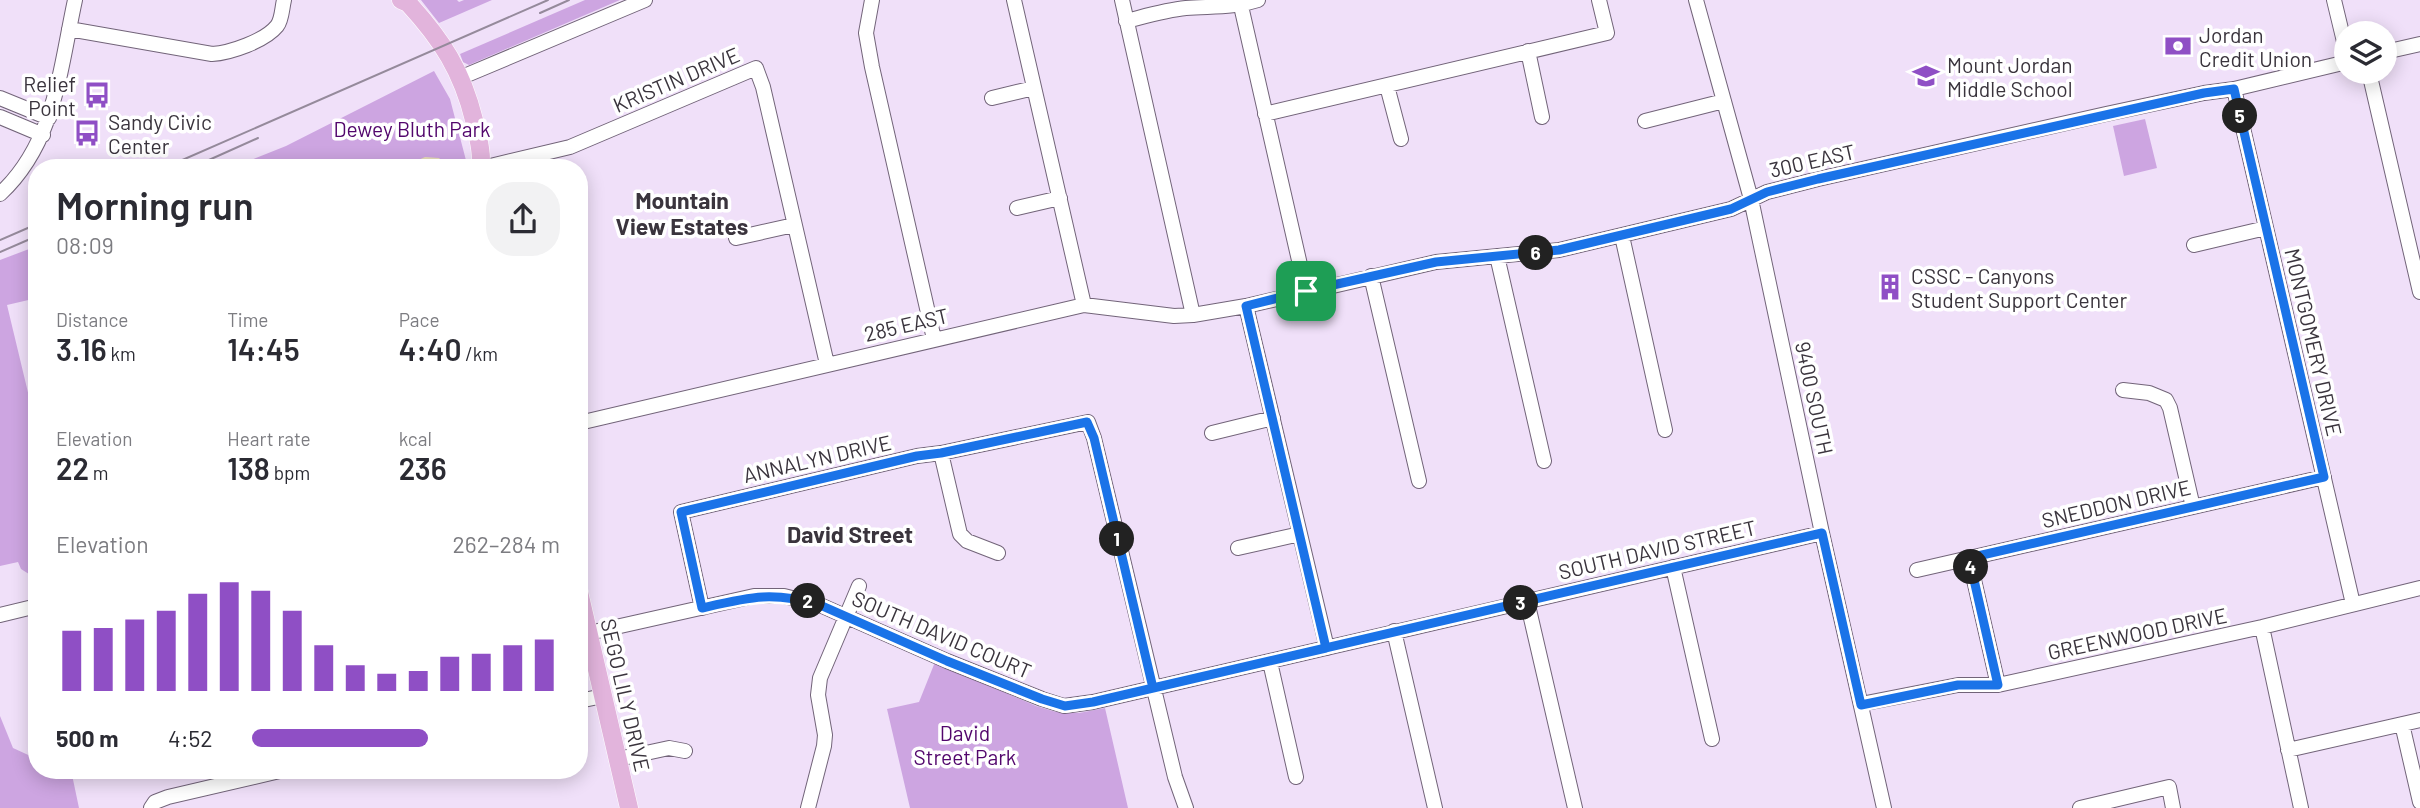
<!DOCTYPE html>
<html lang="en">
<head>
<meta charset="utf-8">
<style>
  body { margin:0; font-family:Barlow,sans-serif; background:#f2f2f3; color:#2b2b33; height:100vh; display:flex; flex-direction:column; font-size:26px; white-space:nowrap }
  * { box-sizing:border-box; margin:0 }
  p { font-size:23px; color:#7c7c81 }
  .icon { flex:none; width:38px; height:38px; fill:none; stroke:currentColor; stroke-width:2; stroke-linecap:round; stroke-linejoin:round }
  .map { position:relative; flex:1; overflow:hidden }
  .drawer { position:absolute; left:28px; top:159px; width:560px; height:620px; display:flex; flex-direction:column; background:#fff; border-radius:28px; box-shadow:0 4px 18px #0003 }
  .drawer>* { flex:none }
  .fabs { position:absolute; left:2334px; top:21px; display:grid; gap:14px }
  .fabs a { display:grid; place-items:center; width:63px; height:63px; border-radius:50%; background:#fff; box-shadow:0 4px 18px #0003; font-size:35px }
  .pin { position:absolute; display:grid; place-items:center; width:60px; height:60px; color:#fff; margin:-30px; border-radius:14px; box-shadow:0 4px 10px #0006 }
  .km { position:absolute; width:35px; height:35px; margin:-18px; border-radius:50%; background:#222; color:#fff; font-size:19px; line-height:35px; text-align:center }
  .round { display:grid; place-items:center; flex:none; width:74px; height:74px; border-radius:28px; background:#f2f2f3 }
  .summary { display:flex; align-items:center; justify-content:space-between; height:119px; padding:0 28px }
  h1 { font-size:38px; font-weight:600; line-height:52px }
  .stats { display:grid; grid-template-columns:repeat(3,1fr); gap:10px; height:119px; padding:7px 28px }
  .stats div { display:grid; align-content:center }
  .stats b { font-size:30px; font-weight:600 }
  .stats small { font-size:19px; font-weight:400 }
  .stats p { font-size:19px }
  .chart { height:196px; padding:14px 28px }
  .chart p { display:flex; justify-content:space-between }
  .chart svg { width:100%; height:126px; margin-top:7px; stroke:#8f4fc5; stroke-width:6 }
  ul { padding:0 28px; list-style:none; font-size:23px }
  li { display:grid; grid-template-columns:112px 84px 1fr; align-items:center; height:52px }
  li i { height:18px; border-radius:9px; background:#8f4fc5 }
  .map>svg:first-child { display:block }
</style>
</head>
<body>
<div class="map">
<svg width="2420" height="808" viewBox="0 0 2420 808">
  <rect width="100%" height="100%" fill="#f0e0f9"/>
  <path fill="#cda5e1" d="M 421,0 L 457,0 L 459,2 L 464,0 L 492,0 L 439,23 Z
    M 585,0 L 620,0 L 469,65 L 463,62 L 460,54 Z
    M 434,71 L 450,99 L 468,168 L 231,168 L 286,146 Z
    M 2145,119 L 2157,168 L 2124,176 L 2113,126 Z
    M 37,246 L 37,298 L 7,305 L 37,430 L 37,592 L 32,576 L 21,569 L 18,562 L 0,566 L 0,260 Z
    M 935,662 L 1036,706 L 1056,712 L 1079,713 L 1105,708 L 1128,808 L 910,808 L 887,709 L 919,702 Z
    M 0,716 L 13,748 L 37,759 L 37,770 L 71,770 L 79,808 L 0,808 Z"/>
  <path fill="#e7ddb8" d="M 425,157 L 439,158 L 449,168 L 408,168 L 416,161 Z"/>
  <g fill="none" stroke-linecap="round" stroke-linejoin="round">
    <g stroke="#726479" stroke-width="16">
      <path id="minor" d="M 872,0 L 866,33 L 872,67 L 934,339
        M 1014,0 L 1084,305
        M 1122,0 L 1193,315
        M 1696,0 L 1751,199 L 1822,533 L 1884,808
        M 2334,0 L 2347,54
        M 1241,6 L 1306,291
        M 1126,21 C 1146,16 1166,10 1186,8 C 1212,6 1234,8 1258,0
        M 69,29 L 212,54 C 230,53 265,41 277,26 C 282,20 282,8 284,0
        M 1528,51 L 1542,117
        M 2385,52 L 2420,44
        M 2369,72 L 2420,292
        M 462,77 L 645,0
        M 1387,86 L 1401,139
        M 2234,89 L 2353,604
        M 0,98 L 49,118
        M 992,98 L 1034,88
        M 1265,114 L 1607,33 L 1599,0
        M 0,117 L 43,135
        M 1645,121 L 1724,101
        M 482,168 L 570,147 L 756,68 L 763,87 L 827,364
        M 0,194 C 55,143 60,69 75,0
        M 1017,208 L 1060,198
        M 1622,236 L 1665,430
        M 736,238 L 794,225
        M 2194,245 L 2266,228
        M 1497,256 L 1544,461
        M 1371,276 L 1419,481
        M 1246,306 L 1327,648
        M 2123,390 L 2149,393 L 2166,400 L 2170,408 L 2193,507
        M 579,423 L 1084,305 L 1174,316 L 1193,315 L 1246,306 L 1436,262 L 1559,250 L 1731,209 L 1767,192 L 1818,179 L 2106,114 L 2204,93 L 2234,89 L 2347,62
        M 1212,433 L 1273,418
        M 941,453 L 960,534 L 967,541 L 998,553
        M 1238,548 L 1300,534
        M 1969,558 L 1998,685
        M 1673,567 L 1712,739
        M 1917,570 L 2324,477
        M 1527,601 L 1575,808
        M 702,608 L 681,512 L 917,456 L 941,453 L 1088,422 L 1094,438 L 1175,777 L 1186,808
        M 0,615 L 37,606
        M 2262,627 L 2301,808
        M 1394,631 L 1435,808
        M 589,633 L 754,596 L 784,596 L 820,605 L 947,661 L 1042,699 L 1064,706 L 1093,702 L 1822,533
        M 1270,662 L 1296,777
        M 579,701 L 603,696
        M 1861,704 L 1958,685 L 1998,685 L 2262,627 L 2420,588
        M 2402,724 L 2420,802
        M 2288,750 L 2420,720
        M 618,759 L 669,748 L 685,751
        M 151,808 L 155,802 L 168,797 L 284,770
        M 808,808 L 824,746 L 825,735 L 818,695 L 820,678 L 859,586
        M 2080,808 L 2169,787 L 2173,808"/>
    </g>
    <g stroke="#fff" stroke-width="19">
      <path id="major" d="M 401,0 L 408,3 C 442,40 462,71 474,120 C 478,137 482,151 481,168
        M 579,592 L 629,808"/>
    </g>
    <use href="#minor" stroke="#fff" stroke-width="14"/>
    <use href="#major" stroke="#e2b4dc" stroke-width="18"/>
    <path stroke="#958a9b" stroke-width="2" d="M 540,13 L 569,0
      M 164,168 L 548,0
      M 191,168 L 258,138
      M 0,240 L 37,224
      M 0,252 L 37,236"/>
  </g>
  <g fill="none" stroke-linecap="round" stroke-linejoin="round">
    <g stroke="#fff" stroke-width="14">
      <path id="route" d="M 1306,291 L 1246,306 L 1326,648 L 1153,688 L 1094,438 L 1087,422 L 941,453 L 917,456 L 681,512 L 702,608 C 750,597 772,591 820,605 L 947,661 L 1042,699 L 1065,706 L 1093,702 C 1335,645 1579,589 1822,533 L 1861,705 L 1958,685 L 1998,685 L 1969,558 L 2324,477 L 2234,89 L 2204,93 L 1818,179 L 1767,192 L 1731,209 L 1559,250 L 1436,262 L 1306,291"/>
    </g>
    <use href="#route" stroke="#1a73e8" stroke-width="9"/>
  </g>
  <defs>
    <g id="bank-bare" transform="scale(2.1)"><path d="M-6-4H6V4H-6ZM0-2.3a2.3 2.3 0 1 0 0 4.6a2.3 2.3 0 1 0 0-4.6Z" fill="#8f4fc5" stroke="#fff" stroke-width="2.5" paint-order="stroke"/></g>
    <g id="school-bare" transform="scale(2.1)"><path d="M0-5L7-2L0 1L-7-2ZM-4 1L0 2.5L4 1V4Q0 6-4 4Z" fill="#8f4fc5" stroke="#fff" stroke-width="2.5" paint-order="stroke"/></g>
    <g id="bus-bare" transform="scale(2.1)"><path d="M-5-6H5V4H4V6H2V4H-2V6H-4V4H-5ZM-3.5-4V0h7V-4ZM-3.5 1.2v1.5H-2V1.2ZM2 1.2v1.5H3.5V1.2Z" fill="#8f4fc5" stroke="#fff" stroke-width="2.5" paint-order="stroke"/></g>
    <g id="building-bare" transform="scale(2.1)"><path d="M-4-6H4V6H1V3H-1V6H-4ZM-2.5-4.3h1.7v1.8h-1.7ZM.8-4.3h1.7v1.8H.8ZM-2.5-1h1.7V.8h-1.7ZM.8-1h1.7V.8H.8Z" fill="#8f4fc5" stroke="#fff" stroke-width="2.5" paint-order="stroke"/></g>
  </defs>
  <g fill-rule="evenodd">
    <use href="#bank-bare" x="2178" y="46"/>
    <use href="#school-bare" x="1926" y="76"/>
    <use href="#bus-bare" x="97" y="95"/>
    <use href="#bus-bare" x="87" y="133"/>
    <use href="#building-bare" x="1890" y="287"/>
  </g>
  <g text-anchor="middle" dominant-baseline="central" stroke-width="7" stroke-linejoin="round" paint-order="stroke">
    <g font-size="21" fill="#3a343d" stroke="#fff" text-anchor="start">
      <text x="2199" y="34">Jordan<tspan x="2199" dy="24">Credit Union</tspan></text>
      <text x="1947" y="64">Mount Jordan<tspan x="1947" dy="24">Middle School</tspan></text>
      <text x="76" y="83" text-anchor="end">Relief<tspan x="76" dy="24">Point</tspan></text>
      <text x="108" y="121">Sandy Civic<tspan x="108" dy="24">Center</tspan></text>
      <text x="1911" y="275">CSSC - Canyons<tspan x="1911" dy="24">Student Support Center</tspan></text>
    </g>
    <g font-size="21" fill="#3a343d" stroke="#fff">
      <text transform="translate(676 79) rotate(-23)">KRISTIN DRIVE</text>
      <text transform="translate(1812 160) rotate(-13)">300 EAST</text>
      <text transform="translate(906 324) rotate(-13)">285 EAST</text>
      <text transform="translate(2314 342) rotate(77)">MONTGOMERY DRIVE</text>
      <text transform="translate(1815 398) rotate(78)">9400 SOUTH</text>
      <text transform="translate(817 458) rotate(-13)">ANNALYN DRIVE</text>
      <text transform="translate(2116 503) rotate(-13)">SNEDDON DRIVE</text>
      <text transform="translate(1657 549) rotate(-13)">SOUTH DAVID STREET</text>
      <text transform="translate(2137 633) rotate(-12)">GREENWOOD DRIVE</text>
      <text transform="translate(942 634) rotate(23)">SOUTH DAVID COURT</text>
      <text transform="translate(626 695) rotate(77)">SEGO LILY DRIVE</text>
    </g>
    <g font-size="21" fill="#52066c" stroke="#fff">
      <text x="412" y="128">Dewey Bluth Park</text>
      <text x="965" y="732">David<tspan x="965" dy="24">Street Park</tspan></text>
    </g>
    <g font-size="23" font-weight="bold" fill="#3a343d" stroke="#fff">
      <text x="682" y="200">Mountain<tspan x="682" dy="26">View Estates</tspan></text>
      <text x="850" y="534">David Street</text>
    </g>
  </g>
</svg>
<div class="fabs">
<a><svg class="icon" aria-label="layers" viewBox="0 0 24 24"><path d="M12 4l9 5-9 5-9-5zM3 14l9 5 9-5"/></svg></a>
</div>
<div class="pin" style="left:1306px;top:291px;background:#1e9e55"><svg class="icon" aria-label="arrive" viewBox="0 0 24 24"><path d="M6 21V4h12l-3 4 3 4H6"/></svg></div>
<b class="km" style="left:1117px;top:539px">1</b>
<b class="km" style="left:808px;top:601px">2</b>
<b class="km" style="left:1521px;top:603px">3</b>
<b class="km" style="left:1971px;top:567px">4</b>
<b class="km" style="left:2240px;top:116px">5</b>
<b class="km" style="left:1536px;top:253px">6</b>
<section class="drawer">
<div class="summary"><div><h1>Morning run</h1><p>08:09</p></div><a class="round"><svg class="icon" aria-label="share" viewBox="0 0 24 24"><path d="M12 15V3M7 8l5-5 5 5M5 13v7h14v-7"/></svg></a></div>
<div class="stats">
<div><p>Distance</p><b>3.16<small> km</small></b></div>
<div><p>Time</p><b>14:45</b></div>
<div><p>Pace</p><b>4:40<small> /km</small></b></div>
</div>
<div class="stats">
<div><p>Elevation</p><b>22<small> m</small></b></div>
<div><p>Heart rate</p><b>138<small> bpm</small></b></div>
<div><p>kcal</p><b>236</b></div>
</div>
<div class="chart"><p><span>Elevation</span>262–284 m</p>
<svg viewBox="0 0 160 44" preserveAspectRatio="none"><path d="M5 44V23M15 44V22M25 44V19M35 44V16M45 44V10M55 44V6M65 44V9M75 44V16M85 44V28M95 44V35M105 44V38M115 44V37M125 44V32M135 44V31M145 44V28M155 44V26"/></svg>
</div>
<ul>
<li><b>500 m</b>4:52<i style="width:57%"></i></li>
</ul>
</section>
</div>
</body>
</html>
